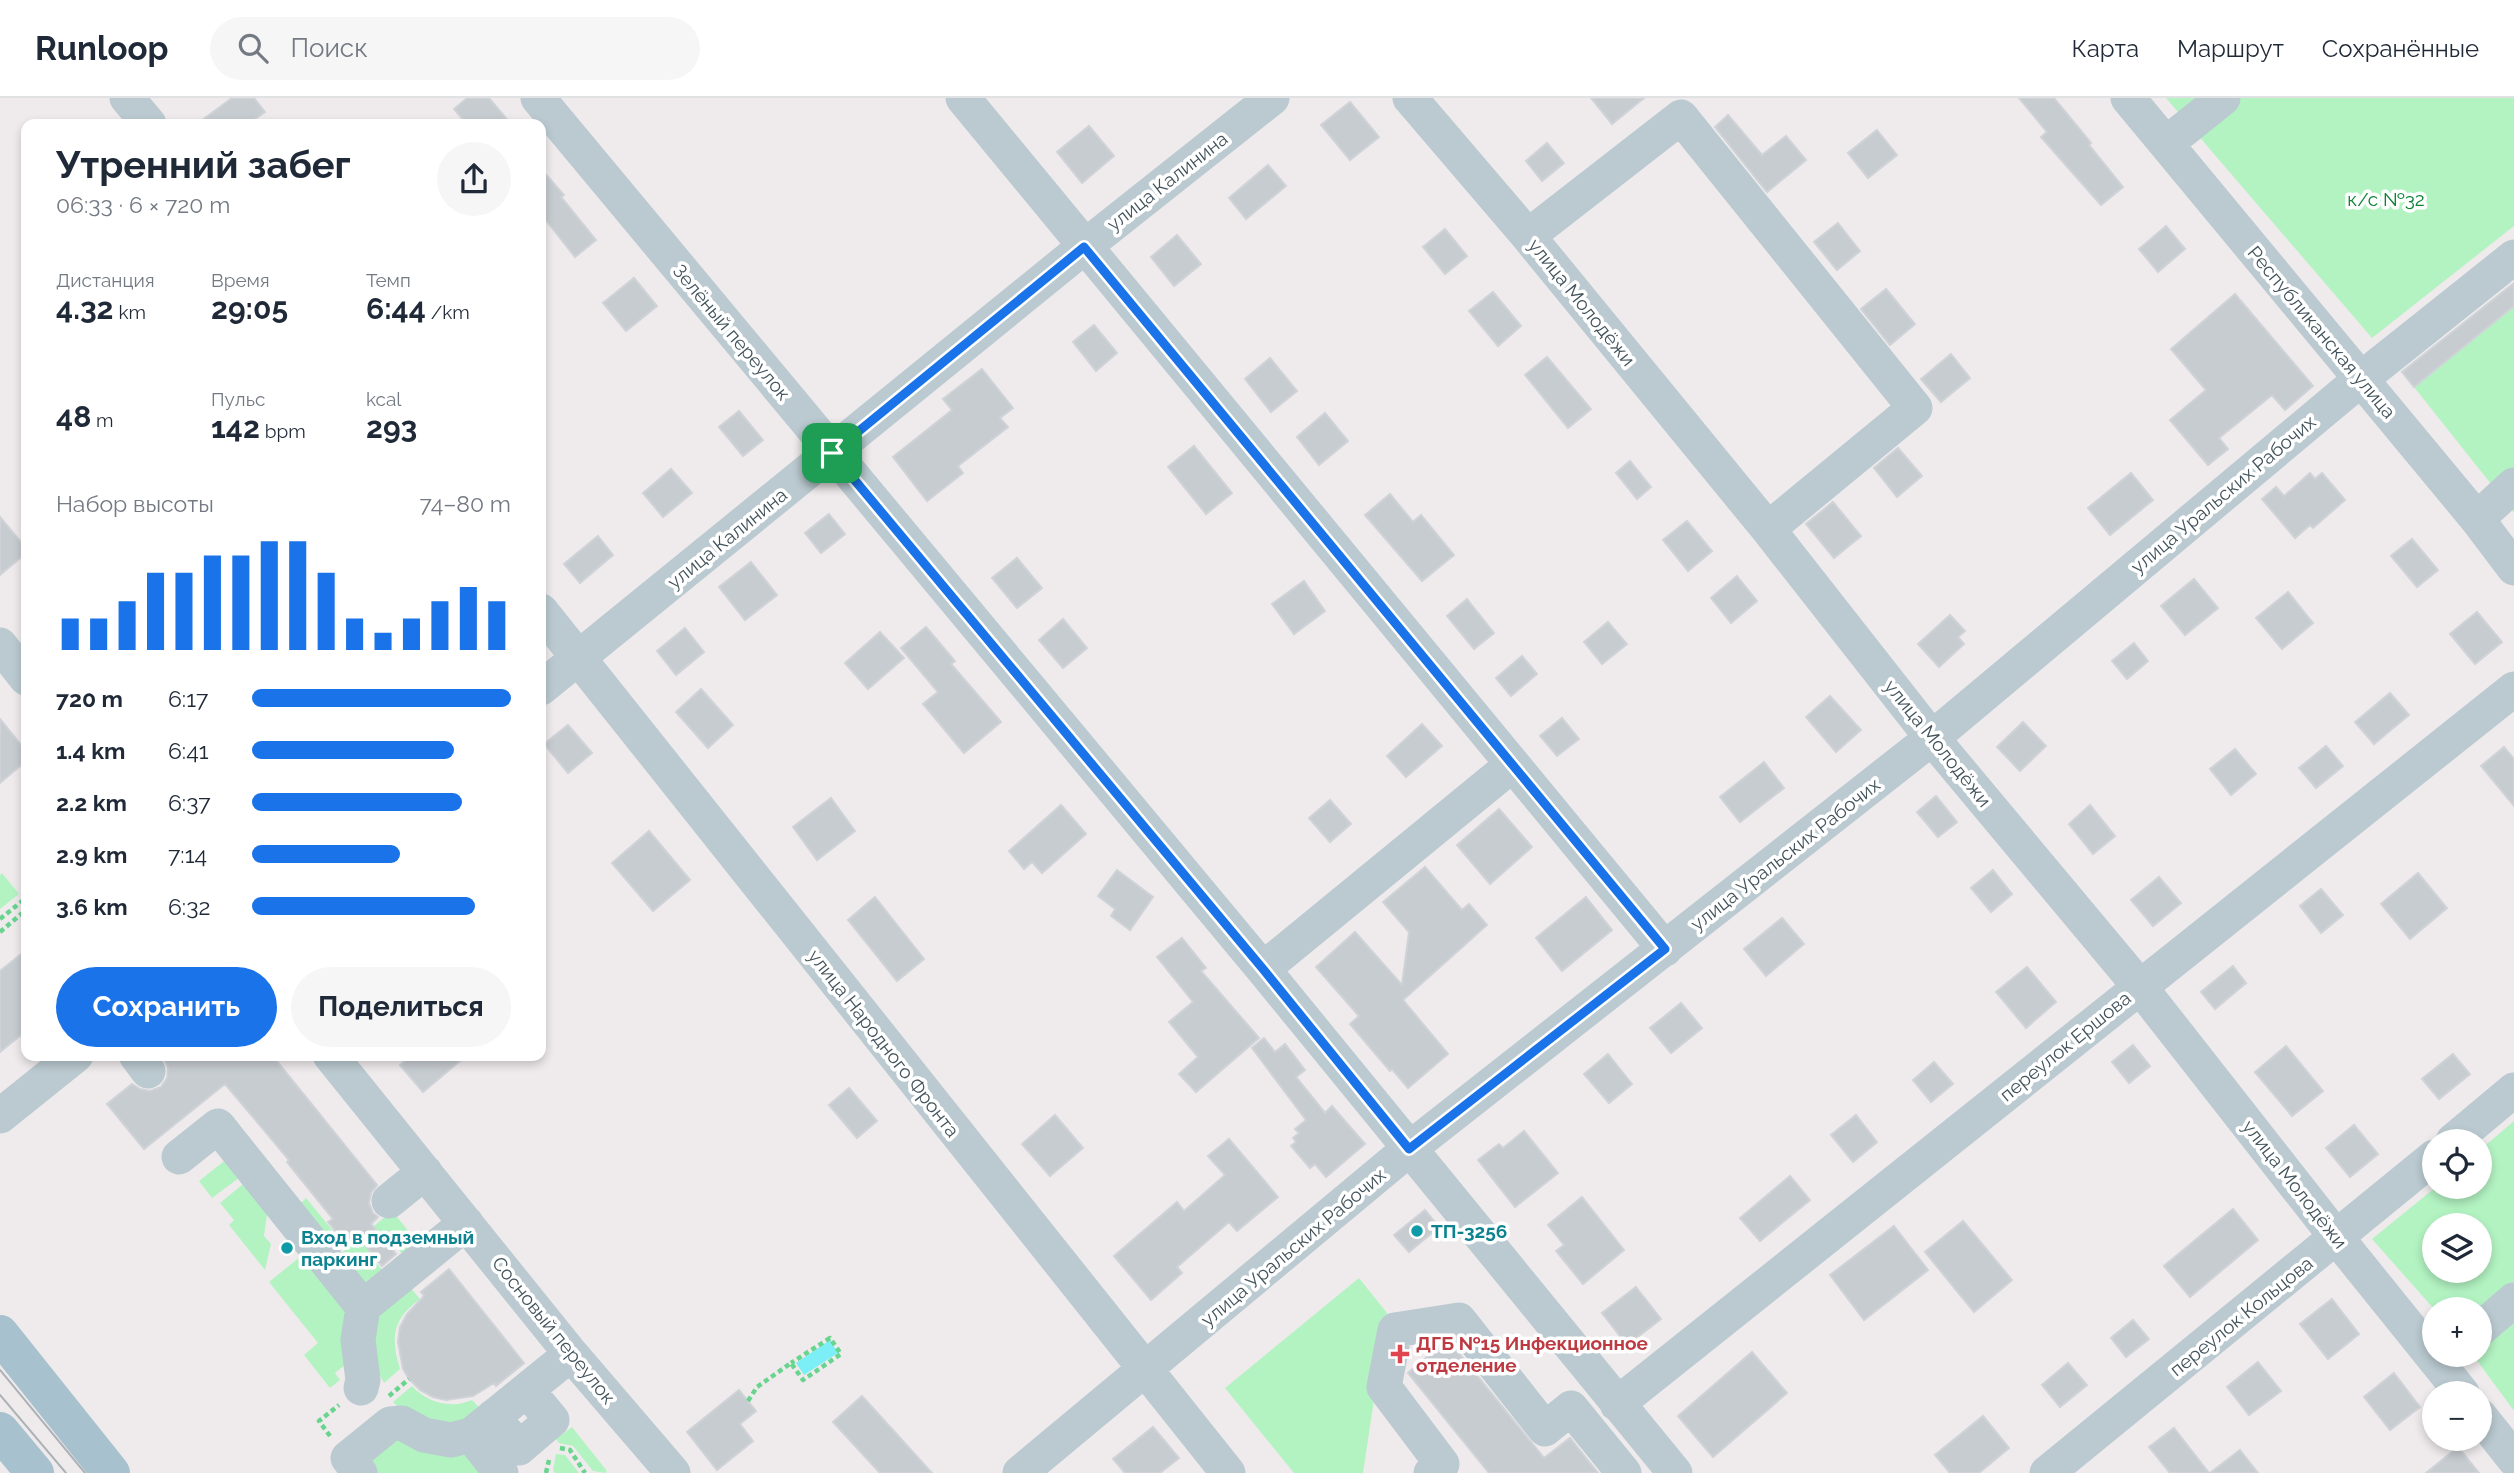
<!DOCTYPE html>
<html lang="ru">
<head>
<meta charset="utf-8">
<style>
  body { margin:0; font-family:Raleway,sans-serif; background:#f6f6f7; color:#1f2937; height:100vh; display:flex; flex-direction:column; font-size:26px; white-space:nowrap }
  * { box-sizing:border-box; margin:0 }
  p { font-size:23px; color:#747a83 }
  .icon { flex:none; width:38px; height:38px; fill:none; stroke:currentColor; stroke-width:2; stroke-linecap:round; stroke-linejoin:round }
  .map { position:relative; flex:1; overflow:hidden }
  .drawer { position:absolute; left:21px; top:21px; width:525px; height:942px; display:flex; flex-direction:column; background:#fff; border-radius:14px; box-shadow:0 4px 10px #0003 }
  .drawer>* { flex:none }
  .controls { position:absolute; left:2422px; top:1031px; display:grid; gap:14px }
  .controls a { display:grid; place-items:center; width:70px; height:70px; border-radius:50%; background:#fff; box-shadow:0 4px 10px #0003; font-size:35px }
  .pin { position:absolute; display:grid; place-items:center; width:60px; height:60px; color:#fff; margin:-30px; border-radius:14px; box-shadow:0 4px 10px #0006 }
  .round { display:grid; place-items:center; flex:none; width:74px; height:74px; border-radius:37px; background:#f6f6f7 }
  .headline { display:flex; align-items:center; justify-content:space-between; height:119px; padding:0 35px }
  h1 { font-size:38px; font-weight:700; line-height:52px }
  .figures { display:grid; grid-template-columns:repeat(3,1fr); gap:10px; height:119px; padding:7px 35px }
  .figures div { display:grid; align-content:center }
  .figures b { font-size:30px; font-weight:700 }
  .figures small { font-size:19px; font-weight:400 }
  .figures p { font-size:19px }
  .chart { height:196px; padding:14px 35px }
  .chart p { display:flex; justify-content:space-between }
  .chart svg { width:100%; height:126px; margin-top:7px; stroke:#1a73e8; stroke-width:6 }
  .cta { display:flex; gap:14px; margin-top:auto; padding:14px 35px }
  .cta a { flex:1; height:80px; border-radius:42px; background:#1a73e8; color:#fff; font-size:28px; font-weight:700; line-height:80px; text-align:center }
  .cta a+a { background:#f6f6f7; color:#1f2937 }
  ul { padding:0 35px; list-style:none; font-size:23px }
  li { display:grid; grid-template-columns:112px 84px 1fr; align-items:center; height:52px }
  li i { height:18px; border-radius:9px; background:#1a73e8 }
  header { display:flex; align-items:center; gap:42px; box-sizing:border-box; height:98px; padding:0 35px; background:#fff; border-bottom:2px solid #e0e1e3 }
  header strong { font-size:33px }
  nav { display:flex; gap:38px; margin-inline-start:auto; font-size:24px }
  .search { width:490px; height:63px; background:#f6f6f7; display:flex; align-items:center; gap:18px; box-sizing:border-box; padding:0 24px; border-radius:38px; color:#747a83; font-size:26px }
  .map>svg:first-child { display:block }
</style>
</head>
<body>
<header>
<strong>Runloop</strong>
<div class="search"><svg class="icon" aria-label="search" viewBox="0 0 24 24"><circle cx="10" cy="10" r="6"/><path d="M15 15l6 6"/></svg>Поиск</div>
<nav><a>Карта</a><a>Маршрут</a><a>Сохранённые</a></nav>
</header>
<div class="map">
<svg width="2514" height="1375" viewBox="0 0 2514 1375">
  <rect width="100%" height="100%" fill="#efebec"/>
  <path fill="#b3f3c2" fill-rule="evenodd" d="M 2166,0 L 2514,0 L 2514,128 L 2372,240 Z
    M 2514,208 L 2514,415 L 2414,289 Z
    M 2,775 L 19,796 L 0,811 L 0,777 Z
    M 2514,1023 L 2514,1313 L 2473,1257 L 2480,1256 L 2480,1211 L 2434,1211 L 2372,1141 L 2436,1089 L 2480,1088 L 2480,1052 ZM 2434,1127 L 2480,1127 L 2480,1172 L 2434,1172 Z
    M 233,1056 L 247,1074 L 212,1100 L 199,1083 Z
    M 248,1082 L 267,1117 L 264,1138 L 271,1146 L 265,1172 L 229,1127 L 234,1122 L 220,1105 Z
    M 306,1100 L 343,1145 L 337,1150 L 300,1106 Z
    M 392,1113 L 420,1147 L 405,1159 L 391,1143 L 371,1159 L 384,1174 L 371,1185 L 364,1185 L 340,1156 Z
    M 306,1154 L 352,1212 L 345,1267 L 335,1275 L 340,1282 L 330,1290 L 304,1257 L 318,1245 L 269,1184 Z
    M 1359,1180 L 1387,1215 L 1363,1375 L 1294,1375 L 1225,1290 Z
    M 410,1189 L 420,1201 C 393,1221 390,1239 400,1271 L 384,1285 L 374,1266 L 375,1221 Z
    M 412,1288 C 428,1305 451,1311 472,1302 L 485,1315 L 449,1330 L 397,1308 L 393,1304 Z
    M 572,1329 L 607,1373 L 605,1375 L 593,1373 L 573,1348 L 559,1345 L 556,1341 Z
    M 398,1333 L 471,1351 L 490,1375 L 373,1375 L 369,1356 Z
    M 556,1356 L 565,1357 L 579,1375 L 555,1375 L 553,1372 Z"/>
  <path fill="#7beff5" d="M 830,1242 L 838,1255 L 804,1277 L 796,1265 Z"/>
  <path fill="#c7ccd1" stroke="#cfd3d8" stroke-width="2" d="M 232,0 L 254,0 L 265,14 L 248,26 L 197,26 Z
    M 467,0 L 489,0 L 511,26 L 467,26 L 454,11 Z
    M 1591,0 L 1644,0 L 1612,26 Z
    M 2019,0 L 2054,0 L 2091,45 L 2089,47 L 2123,89 L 2101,107 L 2041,39 L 2047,34 Z
    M 1350,4 L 1379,39 L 1350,62 L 1321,27 Z
    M 1728,17 L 1762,57 L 1786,38 L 1806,62 L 1767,94 L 1715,29 Z
    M 1089,28 L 1114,58 L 1082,85 L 1057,54 Z
    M 1877,32 L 1897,57 L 1868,80 L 1848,55 Z
    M 1547,45 L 1564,65 L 1542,83 L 1526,63 Z
    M 1268,67 L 1286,88 L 1246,121 L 1229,100 Z
    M 541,71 L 564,97 L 561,99 L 596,142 L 575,159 L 541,116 Z
    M 1838,125 L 1860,153 L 1837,172 L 1814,144 Z
    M 2166,128 L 2185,151 L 2158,174 L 2139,151 Z
    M 1445,131 L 1467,158 L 1445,176 L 1423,149 Z
    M 1177,137 L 1201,166 L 1174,188 L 1151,159 Z
    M 634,180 L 657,208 L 626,233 L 603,205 Z
    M 2514,185 L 2514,208 L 2414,289 L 2402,274 Z
    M 1886,191 L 1915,226 L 1890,247 L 1861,211 Z
    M 1493,194 L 1521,228 L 1498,248 L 1469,213 Z
    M 2235,196 L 2313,288 L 2285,312 L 2272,297 L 2219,340 L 2228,351 L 2208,367 L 2170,322 L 2206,292 L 2171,251 Z
    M 1094,227 L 1117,255 L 1096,273 L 1073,244 Z
    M 1951,256 L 1970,280 L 1941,304 L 1921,281 Z
    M 1547,259 L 1591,311 L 1568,330 L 1525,277 Z
    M 1270,260 L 1297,293 L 1271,314 L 1245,281 Z
    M 982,271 L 1013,310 L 1000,320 L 1008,329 L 958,368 L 963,375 L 927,403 L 893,359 L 952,312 L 943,301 Z
    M 739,313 L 763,342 L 743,358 L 719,329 Z
    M 1325,315 L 1348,343 L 1319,367 L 1297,339 Z
    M 1194,348 L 1232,395 L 1206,416 L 1168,369 Z
    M 1898,350 L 1922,378 L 1897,399 L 1874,370 Z
    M 1630,363 L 1651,389 L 1637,401 L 1616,375 Z
    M 671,371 L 692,395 L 663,419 L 643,395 Z
    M 2131,375 L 2153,402 L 2110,437 L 2088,410 Z
    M 2310,375 L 2315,381 L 2322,375 L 2345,402 L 2313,430 L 2310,427 L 2295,440 L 2262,401 L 2276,389 L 2284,398 Z
    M 1390,396 L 1413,424 L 1421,417 L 1454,457 L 1422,483 L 1365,417 Z
    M 1833,404 L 1861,438 L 1834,460 L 1806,426 Z
    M 829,416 L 845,436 L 821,455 L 805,435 Z
    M 0,419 L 26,450 L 26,455 L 0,477 Z
    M 1687,423 L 1712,453 L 1688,473 L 1663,442 Z
    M 598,438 L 613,457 L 580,485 L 564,466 Z
    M 2412,441 L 2438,472 L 2417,489 L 2391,458 Z
    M 1017,460 L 1042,490 L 1017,510 L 992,480 Z
    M 751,464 L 777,497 L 745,522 L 719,489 Z
    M 1737,478 L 1757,503 L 1731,525 L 1711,500 Z
    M 2194,481 L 2218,510 L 2185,537 L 2161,508 Z
    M 1304,483 L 1325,513 L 1294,536 L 1272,506 Z
    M 2288,494 L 2313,525 L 2282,551 L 2256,520 Z
    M 1467,501 L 1494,535 L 1474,551 L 1447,518 Z
    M 2477,514 L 2502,544 L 2475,566 L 2450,536 Z
    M 1950,517 L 1965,533 L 1958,539 L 1964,546 L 1939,569 L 1918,546 Z
    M 1063,521 L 1087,550 L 1063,570 L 1039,542 Z
    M 1608,524 L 1627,546 L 1602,566 L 1584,544 Z
    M 926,529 L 955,563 L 951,566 L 1001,624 L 964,655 L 923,606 L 938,594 L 901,550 Z
    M 685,530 L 704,554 L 676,577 L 657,553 Z
    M 880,534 L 904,560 L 868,591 L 845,565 Z
    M 2134,545 L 2148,563 L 2127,581 L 2112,563 Z
    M 1522,558 L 1537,576 L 1511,598 L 1496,580 Z
    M 701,591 L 733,627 L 708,650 L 676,614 Z
    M 2390,595 L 2409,617 L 2374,646 L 2355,624 Z
    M 1830,598 L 1861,632 L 1836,654 L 1806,619 Z
    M 1562,620 L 1579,641 L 1557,658 L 1540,638 Z
    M 0,621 L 26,653 L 26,663 L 0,685 Z
    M 2023,624 L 2046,648 L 2020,673 L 1997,649 Z
    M 1422,626 L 1442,648 L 1406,679 L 1387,658 Z
    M 568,627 L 592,655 L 568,675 L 544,646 Z
    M 2326,648 L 2343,668 L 2316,690 L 2299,670 Z
    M 2504,649 L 2514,661 L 2514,708 L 2481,668 Z
    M 2235,651 L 2256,676 L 2231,697 L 2210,671 Z
    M 1764,664 L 1784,690 L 1740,724 L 1720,699 Z
    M 1936,698 L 1957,724 L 1938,739 L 1917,714 Z
    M 831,700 L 855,733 L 817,762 L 793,729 Z
    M 1330,702 L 1351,726 L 1330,744 L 1309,720 Z
    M 1061,707 L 1086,736 L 1042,775 L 1032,764 L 1024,771 L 1009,753 Z
    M 2090,707 L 2115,738 L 2093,756 L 2069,726 Z
    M 1499,711 L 1532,749 L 1490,786 L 1457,747 Z
    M 649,733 L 690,782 L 653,813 L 612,765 Z
    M 1425,769 L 1462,812 L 1469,806 L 1487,827 L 1403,902 L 1448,956 L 1408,990 L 1392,971 L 1390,973 L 1350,926 L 1359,918 L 1316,869 L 1355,834 L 1402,887 L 1409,834 L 1383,804 Z
    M 1117,772 L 1153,799 L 1130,832 L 1111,818 L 1115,811 L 1098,798 Z
    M 1993,772 L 2012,796 L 1991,814 L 1971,790 Z
    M 2418,775 L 2447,810 L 2410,841 L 2381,806 Z
    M 2159,779 L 2181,805 L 2153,828 L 2131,802 Z
    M 2321,791 L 2343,817 L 2321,835 L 2300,808 Z
    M 875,799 L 924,861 L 897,883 L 848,822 Z
    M 1586,799 L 1612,832 L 1562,873 L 1536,840 Z
    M 1782,820 L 1804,846 L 1766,878 L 1744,851 Z
    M 1182,840 L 1206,870 L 1201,873 L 1259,940 L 1196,994 L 1179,976 L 1198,959 L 1169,924 L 1193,904 L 1157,859 Z
    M 26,852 L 26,933 L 0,954 L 0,873 Z
    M 2233,868 L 2246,885 L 2215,911 L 2201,894 Z
    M 2027,869 L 2056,904 L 2026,930 L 1996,894 Z
    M 1681,905 L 1702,930 L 1671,955 L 1650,930 Z
    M 1264,940 L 1275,954 L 1285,946 L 1305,972 L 1296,979 L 1325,1015 L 1332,1008 L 1365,1046 L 1326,1079 L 1315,1066 L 1310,1070 L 1291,1048 L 1296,1044 L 1293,1040 L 1299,1035 L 1295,1031 L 1306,1022 L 1252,950 Z
    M 2133,947 L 2150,968 L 2129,985 L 2112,964 Z
    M 2286,948 L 2323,993 L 2292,1018 L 2255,974 Z
    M 1608,956 L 1632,986 L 1609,1005 L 1584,976 Z
    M 2453,956 L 2470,976 L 2439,1001 L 2422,981 Z
    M 168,957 L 272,957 L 377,1087 L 371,1095 L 369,1105 L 373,1115 L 378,1119 L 371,1126 L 396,1156 L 382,1168 L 357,1137 L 346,1146 L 328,1124 L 333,1121 L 287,1064 L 289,1062 L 225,986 L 144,1051 L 107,1006 L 132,986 L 140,991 L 150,993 L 161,989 L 167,980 L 168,970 L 164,961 Z
    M 411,957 L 467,957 L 423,994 L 400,967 Z
    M 1934,964 L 1953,986 L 1931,1004 L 1913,982 Z
    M 849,990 L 877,1023 L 857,1040 L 829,1007 Z
    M 1055,1017 L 1083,1050 L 1050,1078 L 1022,1046 Z
    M 1856,1017 L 1877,1044 L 1853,1064 L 1831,1037 Z
    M 2354,1027 L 2378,1056 L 2350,1079 L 2326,1050 Z
    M 1524,1033 L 1558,1075 L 1515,1109 L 1478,1062 L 1499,1046 L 1503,1050 Z
    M 1229,1041 L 1278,1099 L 1237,1133 L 1229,1124 L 1177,1169 L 1182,1175 L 1151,1202 L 1114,1158 L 1177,1104 L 1184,1113 L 1225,1077 L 1208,1058 Z
    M 1790,1078 L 1810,1102 L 1760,1143 L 1740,1120 Z
    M 1582,1099 L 1624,1152 L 1583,1186 L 1556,1153 L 1564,1147 L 1548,1127 Z
    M 2233,1111 L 2258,1142 L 2190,1199 L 2164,1168 Z
    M 1425,1112 L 1439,1129 L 1409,1154 L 1394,1137 Z
    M 1963,1123 L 2012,1182 L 1974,1214 L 1925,1154 Z
    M 1894,1128 L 1928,1172 L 1864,1222 L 1830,1177 Z
    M 449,1171 L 524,1265 L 496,1288 L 494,1285 L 473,1298 L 446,1302 L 433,1299 L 420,1292 L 409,1281 L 403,1271 L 398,1244 L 400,1229 L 407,1216 L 424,1198 L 421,1194 Z
    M 1636,1189 L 1661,1221 L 1627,1247 L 1602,1215 Z
    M 2332,1201 L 2359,1236 L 2328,1261 L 2300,1226 Z
    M 2133,1222 L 2149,1241 L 2126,1259 L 2111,1240 Z
    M 1445,1244 L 1450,1244 L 1544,1360 L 1570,1340 L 1598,1375 L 1489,1375 L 1408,1275 Z
    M 1752,1254 L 1787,1295 L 1713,1359 L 1678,1318 Z
    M 2258,1264 L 2281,1293 L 2249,1317 L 2227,1289 Z
    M 2068,1265 L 2087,1287 L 2060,1309 L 2042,1287 Z
    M 2394,1275 L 2420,1309 L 2390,1332 L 2364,1299 Z
    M 739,1292 L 756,1313 L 740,1326 L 753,1343 L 717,1372 L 687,1334 Z
    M 862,1298 L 932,1375 L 880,1375 L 833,1324 Z
    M 1983,1318 L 2009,1350 L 1979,1375 L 1950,1375 L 1935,1357 Z
    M 1153,1329 L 1179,1360 L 1160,1375 L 1125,1375 L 1113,1361 Z
    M 2174,1330 L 2209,1375 L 2170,1375 L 2149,1349 Z
    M 2458,1349 L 2479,1375 L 2426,1375 Z
    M 2240,1352 L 2258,1375 L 2210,1375 Z"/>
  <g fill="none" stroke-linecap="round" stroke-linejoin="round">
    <path stroke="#68d48e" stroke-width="4.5" stroke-dasharray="5 3.5" stroke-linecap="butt" d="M 24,760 L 26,763
      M 0,821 L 26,800
      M 0,834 L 26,812
      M 389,1298 L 409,1281
      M 748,1303 L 757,1289 L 791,1265 L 803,1282 L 841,1256 L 830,1240 L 791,1265
      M 330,1338 L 319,1323 L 339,1307
      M 560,1350 L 570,1352 L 585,1375
      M 546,1375 L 549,1362"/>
    <path stroke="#bacad0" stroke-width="35" d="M 127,0 L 149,26
      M 538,0 L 1263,871 L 1675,1375
      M 963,0 L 1665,851
      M 1410,0 L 1528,138 L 1768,431 L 1932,640 L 2140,889 L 2337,1140 L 2462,1295
      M 2128,0 L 2477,421 L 2514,470
      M 2167,45 L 2223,0
      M 1528,138 L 1681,19 L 1915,310 L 1768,431
      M 2477,421 L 2514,387
      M 541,513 L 1228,1375
      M 0,547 L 26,580
      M 541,590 L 1084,149 L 1272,0
      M 1263,871 L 1512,667
      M 136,957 L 148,973
      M 330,957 L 571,1256 L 673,1375
      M 0,1018 L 76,957
      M 2453,1043 L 2514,992
      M 179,1059 L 218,1028 L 363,1209
      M 389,1103 L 425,1074
      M 2480,1231 L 2514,1202
      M 361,1290 L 363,1282 L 358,1242 L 363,1209 L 466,1125
      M 1617,1306 L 2514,591
      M 2480,1318 L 2514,1361
      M 493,1319 L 519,1350 L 552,1322 L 527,1292
      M 471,1337 L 501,1375
      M 360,1375 L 348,1360 L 390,1326 L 402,1325 L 424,1337 L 451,1342 L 471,1337 L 571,1256
      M 1020,1375 L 1409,1051 L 1932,640 L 2361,281 L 2514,159
      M 1431,1375 L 1442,1366 L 1384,1289 L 1395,1232 L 1459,1222 L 1545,1331 L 1571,1310 L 1624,1375
      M 2047,1375 L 2434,1059"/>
    <path stroke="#a7c1cf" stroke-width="38" d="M 0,1236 L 111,1375
      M 0,1333 L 35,1375"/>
    <path stroke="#adb2b7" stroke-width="2" d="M 0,1272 L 85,1375
      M 0,1297 L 66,1375"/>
  </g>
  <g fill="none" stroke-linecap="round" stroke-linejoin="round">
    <g stroke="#fff" stroke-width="14">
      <path id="route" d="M 1084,149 L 1665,851 L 1409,1051 L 1263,871 L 832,355 Z"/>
    </g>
    <use href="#route" stroke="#1a73e8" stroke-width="9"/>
  </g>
  <g fill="#0f9aa8" stroke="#fff" stroke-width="2.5">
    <circle cx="1417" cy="1133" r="7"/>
    <circle cx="287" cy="1150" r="7"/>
  </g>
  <path fill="#e0444e" stroke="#fff" stroke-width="2.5" d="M1396.5 1245.5h7v7h7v7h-7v7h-7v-7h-7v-7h7z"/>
  <g text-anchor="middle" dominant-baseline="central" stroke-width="7" stroke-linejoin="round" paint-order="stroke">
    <g font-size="19" fill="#42535b" stroke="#fff">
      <text transform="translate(1167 83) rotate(-38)">улица Калинина</text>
      <text transform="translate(1582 204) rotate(51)">улица Молодёжи</text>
      <text transform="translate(732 234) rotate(50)">Зелёный переулок</text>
      <text transform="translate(2322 234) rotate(50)">Республиканская улица</text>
      <text transform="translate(2223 396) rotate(-40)">улица Уральских Рабочих</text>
      <text transform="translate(727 440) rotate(-39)">улица Калинина</text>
      <text transform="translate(1938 645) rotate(51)">улица Молодёжи</text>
      <text transform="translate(1785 756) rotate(-38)">улица Уральских Рабочих</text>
      <text transform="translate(884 945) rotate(52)">улица Народного Фронта</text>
      <text transform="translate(2065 948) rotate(-39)">переулок Ершова</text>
      <text transform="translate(2295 1086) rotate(52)">улица Молодёжи</text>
      <text transform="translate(1293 1149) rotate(-40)">улица Уральских Рабочих</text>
      <text transform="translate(2241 1218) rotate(-39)">переулок Кольцова</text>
      <text transform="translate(554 1232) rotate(51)">Сосновый переулок</text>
    </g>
    <g font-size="19" fill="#0c8335" stroke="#fff">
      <text x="2386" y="101">к/с №32</text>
    </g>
    <g font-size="19" font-weight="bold" fill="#0d838f" stroke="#fff" text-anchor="start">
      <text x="1431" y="1133">ТП-3256</text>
      <text x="301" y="1139">Вход в подземный<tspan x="301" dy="22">паркинг</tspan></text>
    </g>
    <g font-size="19" font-weight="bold" fill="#be3a42" stroke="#fff" text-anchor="start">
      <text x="1416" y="1245">ДГБ №15 Инфекционное<tspan x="1416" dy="22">отделение</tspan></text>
    </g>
  </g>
</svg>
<div class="controls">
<a><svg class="icon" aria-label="locate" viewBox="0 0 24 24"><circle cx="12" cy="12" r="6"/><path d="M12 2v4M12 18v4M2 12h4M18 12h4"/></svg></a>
<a><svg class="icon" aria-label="layers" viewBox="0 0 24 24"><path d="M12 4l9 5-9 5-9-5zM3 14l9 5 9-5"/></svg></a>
<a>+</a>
<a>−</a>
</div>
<div class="pin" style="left:832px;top:355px;background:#1e9e55"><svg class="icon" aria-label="arrive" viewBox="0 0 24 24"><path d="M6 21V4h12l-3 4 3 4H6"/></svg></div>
<section class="drawer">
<div class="headline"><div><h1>Утренний забег</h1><p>06:33 · 6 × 720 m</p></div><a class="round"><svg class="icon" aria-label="share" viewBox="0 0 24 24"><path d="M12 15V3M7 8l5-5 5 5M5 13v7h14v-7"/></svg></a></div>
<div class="figures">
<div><p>Дистанция</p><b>4.32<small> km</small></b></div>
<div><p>Время</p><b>29:05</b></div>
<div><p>Темп</p><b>6:44<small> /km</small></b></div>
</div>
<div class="figures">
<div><b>48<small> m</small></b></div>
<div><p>Пульс</p><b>142<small> bpm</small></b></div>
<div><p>kcal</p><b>293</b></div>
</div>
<div class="chart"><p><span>Набор высоты</span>74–80 m</p>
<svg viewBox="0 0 160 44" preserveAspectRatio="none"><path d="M5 44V33M15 44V33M25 44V27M35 44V17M45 44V17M55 44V11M65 44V11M75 44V6M85 44V6M95 44V17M105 44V33M115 44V38M125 44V33M135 44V27M145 44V22M155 44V27"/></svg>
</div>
<ul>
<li><b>720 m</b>6:17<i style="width:100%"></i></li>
<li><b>1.4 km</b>6:41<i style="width:78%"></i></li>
<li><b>2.2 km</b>6:37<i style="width:81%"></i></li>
<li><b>2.9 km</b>7:14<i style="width:57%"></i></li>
<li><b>3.6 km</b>6:32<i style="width:86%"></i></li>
</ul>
<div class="cta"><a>Сохранить</a><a>Поделиться</a></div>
</section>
</div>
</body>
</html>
